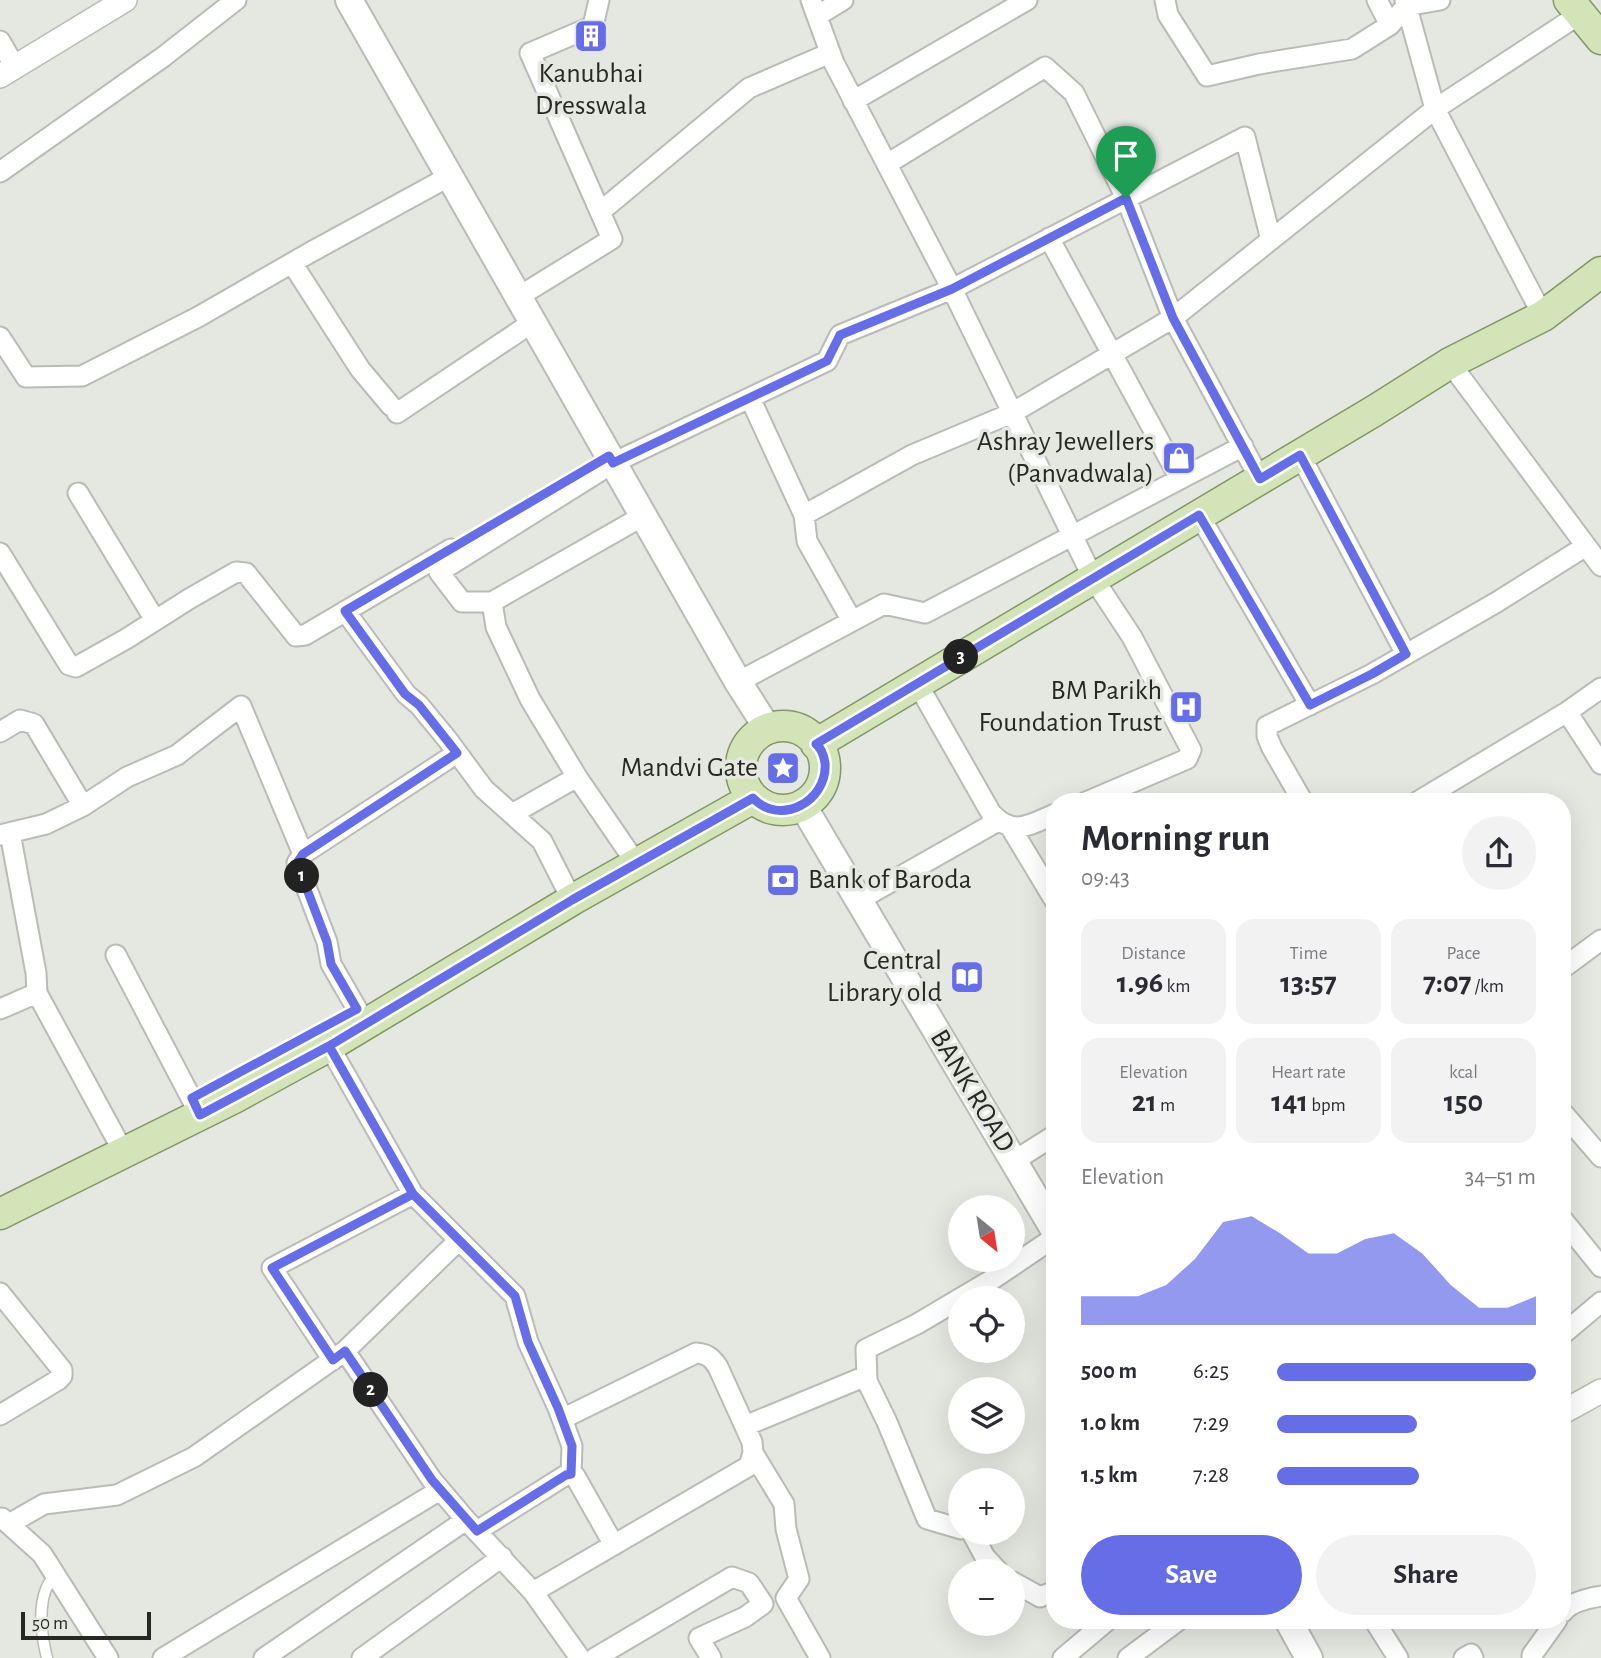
<!DOCTYPE html>
<html lang="en">
<head>
<meta charset="utf-8">
<style>
  body { margin:0; font-family:"Alegreya Sans",sans-serif; background:#f2f2f3; color:#2b2b33; height:100vh; display:flex; flex-direction:column; font-size:26px; white-space:nowrap }
  * { box-sizing:border-box; margin:0 }
  p { font-size:23px; color:#7c7c81 }
  .icon { flex:none; width:38px; height:38px; fill:none; stroke:currentColor; stroke-width:2; stroke-linecap:round; stroke-linejoin:round }
  .map { position:relative; flex:1; overflow:hidden }
  .details { position:absolute; left:1046px; top:793px; width:525px; height:836px; display:flex; flex-direction:column; background:#fff; border-radius:28px; box-shadow:0 7px 28px #0002 }
  .details>* { flex:none }
  .needle { width:46px; rotate:150deg }
  .buttons { position:absolute; left:948px; top:1195px; display:grid; gap:14px }
  .buttons a { display:grid; place-items:center; width:77px; height:77px; border-radius:50%; background:#fff; box-shadow:0 7px 28px #0002; font-size:35px }
  .scale { position:absolute; left:21px; bottom:18px; width:130px; box-sizing:border-box; padding-left:7px; border:4px solid #272826; border-top:0; font-size:19px; line-height:24px; white-space:nowrap; color:#272826; -webkit-text-stroke:5px #e5e7e1; paint-order:stroke }
  .pin { position:absolute; display:grid; place-items:center; width:60px; height:60px; color:#fff; margin:-72px -30px; border-radius:50% 50% 50% 0; rotate:-45deg; box-shadow:0 0 7px #0007 }
  .pin .icon { rotate:45deg }
  .km { position:absolute; width:35px; height:35px; margin:-18px; border-radius:50%; background:#222; color:#fff; font-size:19px; line-height:35px; text-align:center }
  .round { display:grid; place-items:center; flex:none; width:74px; height:74px; border-radius:37px; background:#f2f2f3 }
  .head { display:flex; align-items:center; justify-content:space-between; height:119px; padding:0 35px }
  h1 { font-size:38px; font-weight:600; line-height:52px }
  .stats { display:grid; grid-template-columns:repeat(3,1fr); gap:10px; height:119px; padding:7px 35px }
  .stats div { display:grid; align-content:center; border-radius:18px; background:#f2f2f3; text-align:center }
  .stats b { font-size:30px; font-weight:600 }
  .stats small { font-size:19px; font-weight:400 }
  .stats p { font-size:19px }
  .chart { height:196px; padding:14px 35px }
  .chart p { display:flex; justify-content:space-between }
  .chart svg { width:100%; height:126px; margin-top:7px; fill:#666ee7; opacity:.7 }
  .cta { display:flex; gap:14px; margin-top:auto; padding:14px 35px }
  .cta a { flex:1; height:80px; border-radius:42px; background:#666ee7; color:#fff; font-size:28px; font-weight:600; line-height:80px; text-align:center }
  .cta a+a { background:#f2f2f3; color:#2b2b33 }
  ul { padding:0 35px; list-style:none; font-size:23px }
  li { display:grid; grid-template-columns:112px 84px 1fr; align-items:center; height:52px }
  li i { height:18px; border-radius:9px; background:#666ee7 }
  .map>svg:first-child { display:block }
</style>
</head>
<body>
<div class="map">
<svg width="1601" height="1658" viewBox="0 0 1601 1658">
  <rect width="100%" height="100%" fill="#e5e7e1"/>
  <g fill="none" stroke-linecap="round" stroke-linejoin="round">
    <g stroke="#b9bcb6" stroke-width="13">
      <path id="service" d="M 47,1658 C 42,1638 38,1609 46,1589 C 48,1584 52,1579 54,1574"/>
    </g>
    <g stroke="#b9bcb6" stroke-width="23">
      <path id="minor" d="M 811,0 L 834,63 L 952,289 L 1093,578 L 1132,637 L 1191,750 L 1187,759 L 1086,802
        M 1165,0 L 1168,15 L 1207,76 L 1259,64 L 1352,49 L 1390,25 L 1406,6 L 1440,0
        M 1377,0 L 1390,25
        M 1405,0 L 1435,109 L 1543,316
        M 817,16 L 843,0
        M 0,41 L 15,67
        M 853,101 L 1027,0
        M 887,164 L 1045,67 L 1074,93 L 1126,198 L 1173,318 L 1260,479
        M 0,172 L 163,57 L 236,0
        M 600,212 L 749,88 L 830,53
        M 1049,238 L 1180,479
        M 292,263 L 360,369 L 391,406
        M 518,297 L 612,239 L 530,53 L 593,26 L 599,0
        M 0,337 L 26,377 L 82,376 L 198,317 L 311,252 L 450,176
        M 1450,363 L 1601,566
        M 750,398 L 804,515 L 807,541 L 852,621
        M 397,413 L 533,322
        M 1300,455 L 1406,654
        M 78,493 L 155,620
        M 804,515 L 912,455 L 1012,413 L 1173,318 L 1435,109 L 1580,14
        M 1199,515 L 1310,705
        M 0,553 L 69,665 L 76,667 L 126,639 L 189,599 L 236,572 L 246,573 L 296,636 L 305,635 L 451,549
        M 492,602 L 462,602 L 439,572 L 613,463 L 827,361 L 840,335 L 952,289 L 1245,137 L 1271,240
        M 345,611 L 406,694 L 419,705 L 447,739 L 484,789 L 542,841 L 572,900
        M 738,682 L 884,604 L 925,613 L 1243,446
        M 917,683 L 991,813 C 1013,837 1029,825 1055,814
        M 1601,688 L 1567,712 L 1601,764
        M 0,732 L 20,720 L 34,724 L 83,806
        M 1303,802 L 1272,748 L 1267,736 L 1267,726 L 1372,674 L 1497,602 L 1586,546
        M 1417,802 L 1567,712
        M 512,814 L 577,777
        M 1011,828 L 1055,901
        M 0,835 L 46,824 L 83,806 L 127,777 L 177,755 L 241,706 L 303,854 L 457,753
        M 303,854 L 297,863 L 327,942 L 331,964 L 357,1009
        M 636,863 L 577,777 L 530,699 L 496,627 L 492,602 L 643,516
        M 859,900 L 998,821
        M 116,955 L 200,1115
        M 1563,968 L 1601,940
        M 37,993 L 124,1153
        M 0,1009 L 37,993 L 36,973 L 10,833
        M 329,1046 L 413,1194 L 515,1296 L 528,1342 L 558,1408 L 572,1446 L 571,1474
        M 1563,1113 L 1601,1157
        M 1014,1161 L 1055,1135
        M 1563,1220 L 1601,1267
        M 0,1293 L 62,1370 L 62,1376 L 58,1380 L 0,1415
        M 1563,1334 L 1601,1302
        M 345,1351 L 459,1240
        M 333,1360 L 272,1268 L 413,1194
        M 745,1426 L 866,1376
        M 753,1453 L 784,1504 L 786,1529 L 799,1579 L 786,1598 L 820,1658
        M 2,1518 L 42,1554 L 108,1658
        M 9,1524 L 44,1504 L 117,1495 L 194,1457 L 345,1351 L 432,1480 L 466,1520 L 533,1592 L 580,1658
        M 961,1529 L 927,1519 L 887,1422 L 867,1381 L 866,1349 L 917,1324 L 993,1279 L 1055,1237
        M 477,1531 L 566,1475 L 571,1474 L 575,1476 L 614,1545
        M 972,1533 L 985,1557 L 999,1572
        M 1013,1582 L 1040,1597 L 1055,1591
        M 533,1592 L 749,1466 L 753,1453 L 752,1442 L 718,1367 C 712,1358 708,1354 696,1353 L 562,1419
        M 1563,1612 C 1570,1602 1589,1598 1601,1596
        M 1374,1620 L 1398,1658
        M 163,1658 L 440,1490
        M 264,1658 L 466,1520
        M 362,1658 L 502,1557
        M 595,1658 L 732,1577 L 749,1583 L 763,1604 L 745,1617 L 699,1638 L 711,1658
        M 1063,1658 L 1108,1620
        M 1128,1658 L 1179,1620
        M 1464,1658 L 1471,1654 L 1473,1658
        M 1532,1658 L 1532,1655 L 1557,1620"/>
    </g>
    <g stroke="#b9bcb6" stroke-width="26">
      <path id="tertiary" d="M 0,76 L 125,0
        M 1563,1412 L 1601,1391"/>
    </g>
    <g stroke="#b9bcb6" stroke-width="30">
      <path id="secondary" d="M 349,0 L 738,682 L 768,729
        M 803,806 L 1055,1231
        M 1288,1620 L 1309,1658"/>
    </g>
    <g stroke="#839666" stroke-width="33">
      <path id="primary" d="M 1569,0 L 1601,39
        M741 768a42 42 0 1 1 84 0a42 42 0 1 1-84 0Z
        M 816,744 L 1374,411 L 1450,363 L 1543,316 L 1601,272
        M 0,1214 L 234,1098 L 329,1046 L 572,900 L 753,798"/>
    </g>
    <use href="#service" stroke="#fff" stroke-width="10"/>
    <use href="#minor" stroke="#fff" stroke-width="19"/>
    <use href="#tertiary" stroke="#fff" stroke-width="23"/>
    <use href="#secondary" stroke="#fff" stroke-width="26"/>
    <use href="#primary" stroke="#d3e4b8" stroke-width="30"/>
  </g>
  <g fill="none" stroke-linecap="round" stroke-linejoin="round">
    <g stroke="#fff" stroke-width="14">
      <path id="route" d="M 1126,198 L 952,289 L 840,335 L 827,361 L 613,463 L 609,456 L 345,611 L 405,694 L 419,705 L 457,753 L 303,854 L 297,863 L 327,942 L 331,964 L 357,1009 L 192,1098 L 200,1115 L 329,1046 L 413,1194 L 515,1296 L 528,1342 L 558,1408 L 572,1446 L 571,1474 L 566,1475 L 477,1531 L 432,1480 L 345,1351 L 333,1360 L 272,1268 L 413,1194 L 329,1046 L 572,900 L 753,798 C 780,827 828,801 825,763 C 824,756 822,749 816,744 L 1199,515 L 1310,705 L 1372,674 L 1406,654 L 1300,455 L 1260,479 L 1173,318 L 1126,198"/>
    </g>
    <use href="#route" stroke="#666ee7" stroke-width="9"/>
  </g>
  <defs>
    <g id="building-square" transform="scale(1.75)"><rect x="-9" y="-9" width="18" height="18" rx="4" fill="#666ee7" stroke="#e5e7e1"/><path d="M-4-6H4V6H1V3H-1V6H-4ZM-2.5-4.3h1.7v1.8h-1.7ZM.8-4.3h1.7v1.8H.8ZM-2.5-1h1.7V.8h-1.7ZM.8-1h1.7V.8H.8Z" fill="#fff"/></g>
    <g id="shop-square" transform="scale(1.75)"><rect x="-9" y="-9" width="18" height="18" rx="4" fill="#666ee7" stroke="#e5e7e1"/><path d="M-5-2.5h2.3a2.7 3.5 0 0 1 5.4 0H5L5.5 6h-11ZM-1.5-2.5h3a1.5 2.3 0 0 0-3 0Z" fill="#fff"/></g>
    <g id="hospital-square" transform="scale(1.75)"><rect x="-9" y="-9" width="18" height="18" rx="4" fill="#666ee7" stroke="#e5e7e1"/><path d="M-5-5h3v3.5h4V-5h3V5h-3V1.5h-4V5h-3Z" fill="#fff"/></g>
    <g id="sight-square" transform="scale(1.75)"><rect x="-9" y="-9" width="18" height="18" rx="4" fill="#666ee7" stroke="#e5e7e1"/><path d="M0-6L1.8-2.2L6-1.7L2.9 1.2L3.7 5.4L0 3.3L-3.7 5.4L-2.9 1.2L-6-1.7L-1.8-2.2Z" fill="#fff"/></g>
    <g id="bank-square" transform="scale(1.75)"><rect x="-9" y="-9" width="18" height="18" rx="4" fill="#666ee7" stroke="#e5e7e1"/><path d="M-6-4H6V4H-6ZM0-2.3a2.3 2.3 0 1 0 0 4.6a2.3 2.3 0 1 0 0-4.6Z" fill="#fff"/></g>
    <g id="library-square" transform="scale(1.75)"><rect x="-9" y="-9" width="18" height="18" rx="4" fill="#666ee7" stroke="#e5e7e1"/><path d="M-6-4Q-3-5.5-.7-3.5V5Q-3 3-6 4ZM6-4Q3-5.5 .7-3.5V5Q3 3 6 4Z" fill="#fff"/></g>
  </defs>
  <g fill-rule="evenodd">
    <use href="#building-square" x="591" y="36"/>
    <use href="#shop-square" x="1179" y="458"/>
    <use href="#hospital-square" x="1186" y="707"/>
    <use href="#sight-square" x="783" y="768"/>
    <use href="#bank-square" x="783" y="880"/>
    <use href="#library-square" x="967" y="977"/>
  </g>
  <g text-anchor="middle" dominant-baseline="central" stroke-width="7" stroke-linejoin="round" paint-order="stroke">
    <g font-size="28" fill="#272826" stroke="#e5e7e1" text-anchor="end">
      <text x="591" y="74" text-anchor="middle">Kanubhai<tspan x="591" dy="32">Dresswala</tspan></text>
      <text x="1154" y="442">Ashray Jewellers<tspan x="1154" dy="32">(Panvadwala)</tspan></text>
      <text x="1162" y="691">BM Parikh<tspan x="1162" dy="32">Foundation Trust</tspan></text>
      <text x="758" y="768">Mandvi Gate</text>
      <text x="808" y="880" text-anchor="start">Bank of Baroda</text>
      <text x="942" y="961">Central<tspan x="942" dy="32">Library old</tspan></text>
    </g>
    <g font-size="28" fill="#272826" stroke="#e5e7e1">
      <text transform="translate(972 1091) rotate(59)">BANK ROAD</text>
    </g>
  </g>
</svg>
<div class="buttons">
<a><svg class="needle" viewBox="-14 -14 28 28"><path d="M0-13l5 13h-10z" fill="#e53935"/><path d="M0 13l5-13h-10z" fill="#7c7c81"/></svg></a>
<a><svg class="icon" aria-label="locate" viewBox="0 0 24 24"><circle cx="12" cy="12" r="6"/><path d="M12 2v4M12 18v4M2 12h4M18 12h4"/></svg></a>
<a><svg class="icon" aria-label="layers" viewBox="0 0 24 24"><path d="M12 4l9 5-9 5-9-5zM3 14l9 5 9-5"/></svg></a>
<a>+</a>
<a>−</a>
</div>
<div class="scale">50 m</div>
<div class="pin" style="left:1126px;top:198px;background:#1e9e55"><svg class="icon" aria-label="arrive" viewBox="0 0 24 24"><path d="M6 21V4h12l-3 4 3 4H6"/></svg></div>
<b class="km" style="left:302px;top:876px">1</b>
<b class="km" style="left:371px;top:1390px">2</b>
<b class="km" style="left:961px;top:657px">3</b>
<section class="details">
<div class="head"><div><h1>Morning run</h1><p>09:43</p></div><a class="round"><svg class="icon" aria-label="share" viewBox="0 0 24 24"><path d="M12 15V3M7 8l5-5 5 5M5 13v7h14v-7"/></svg></a></div>
<div class="stats">
<div><p>Distance</p><b>1.96<small> km</small></b></div>
<div><p>Time</p><b>13:57</b></div>
<div><p>Pace</p><b>7:07<small> /km</small></b></div>
</div>
<div class="stats">
<div><p>Elevation</p><b>21<small> m</small></b></div>
<div><p>Heart rate</p><b>141<small> bpm</small></b></div>
<div><p>kcal</p><b>150</b></div>
</div>
<div class="chart"><p><span>Elevation</span>34–51 m</p>
<svg viewBox="0 0 160 44" preserveAspectRatio="none"><path d="M0 44V34L10 34L20 34L30 30L40 21L50 8L60 6L70 12L80 19L90 19L100 14L110 12L120 19L130 30L140 38L150 38L160 34V44z"/></svg>
</div>
<ul>
<li><b>500 m</b>6:25<i style="width:100%"></i></li>
<li><b>1.0 km</b>7:29<i style="width:54%"></i></li>
<li><b>1.5 km</b>7:28<i style="width:55%"></i></li>
</ul>
<div class="cta"><a>Save</a><a>Share</a></div>
</section>
</div>
</body>
</html>
